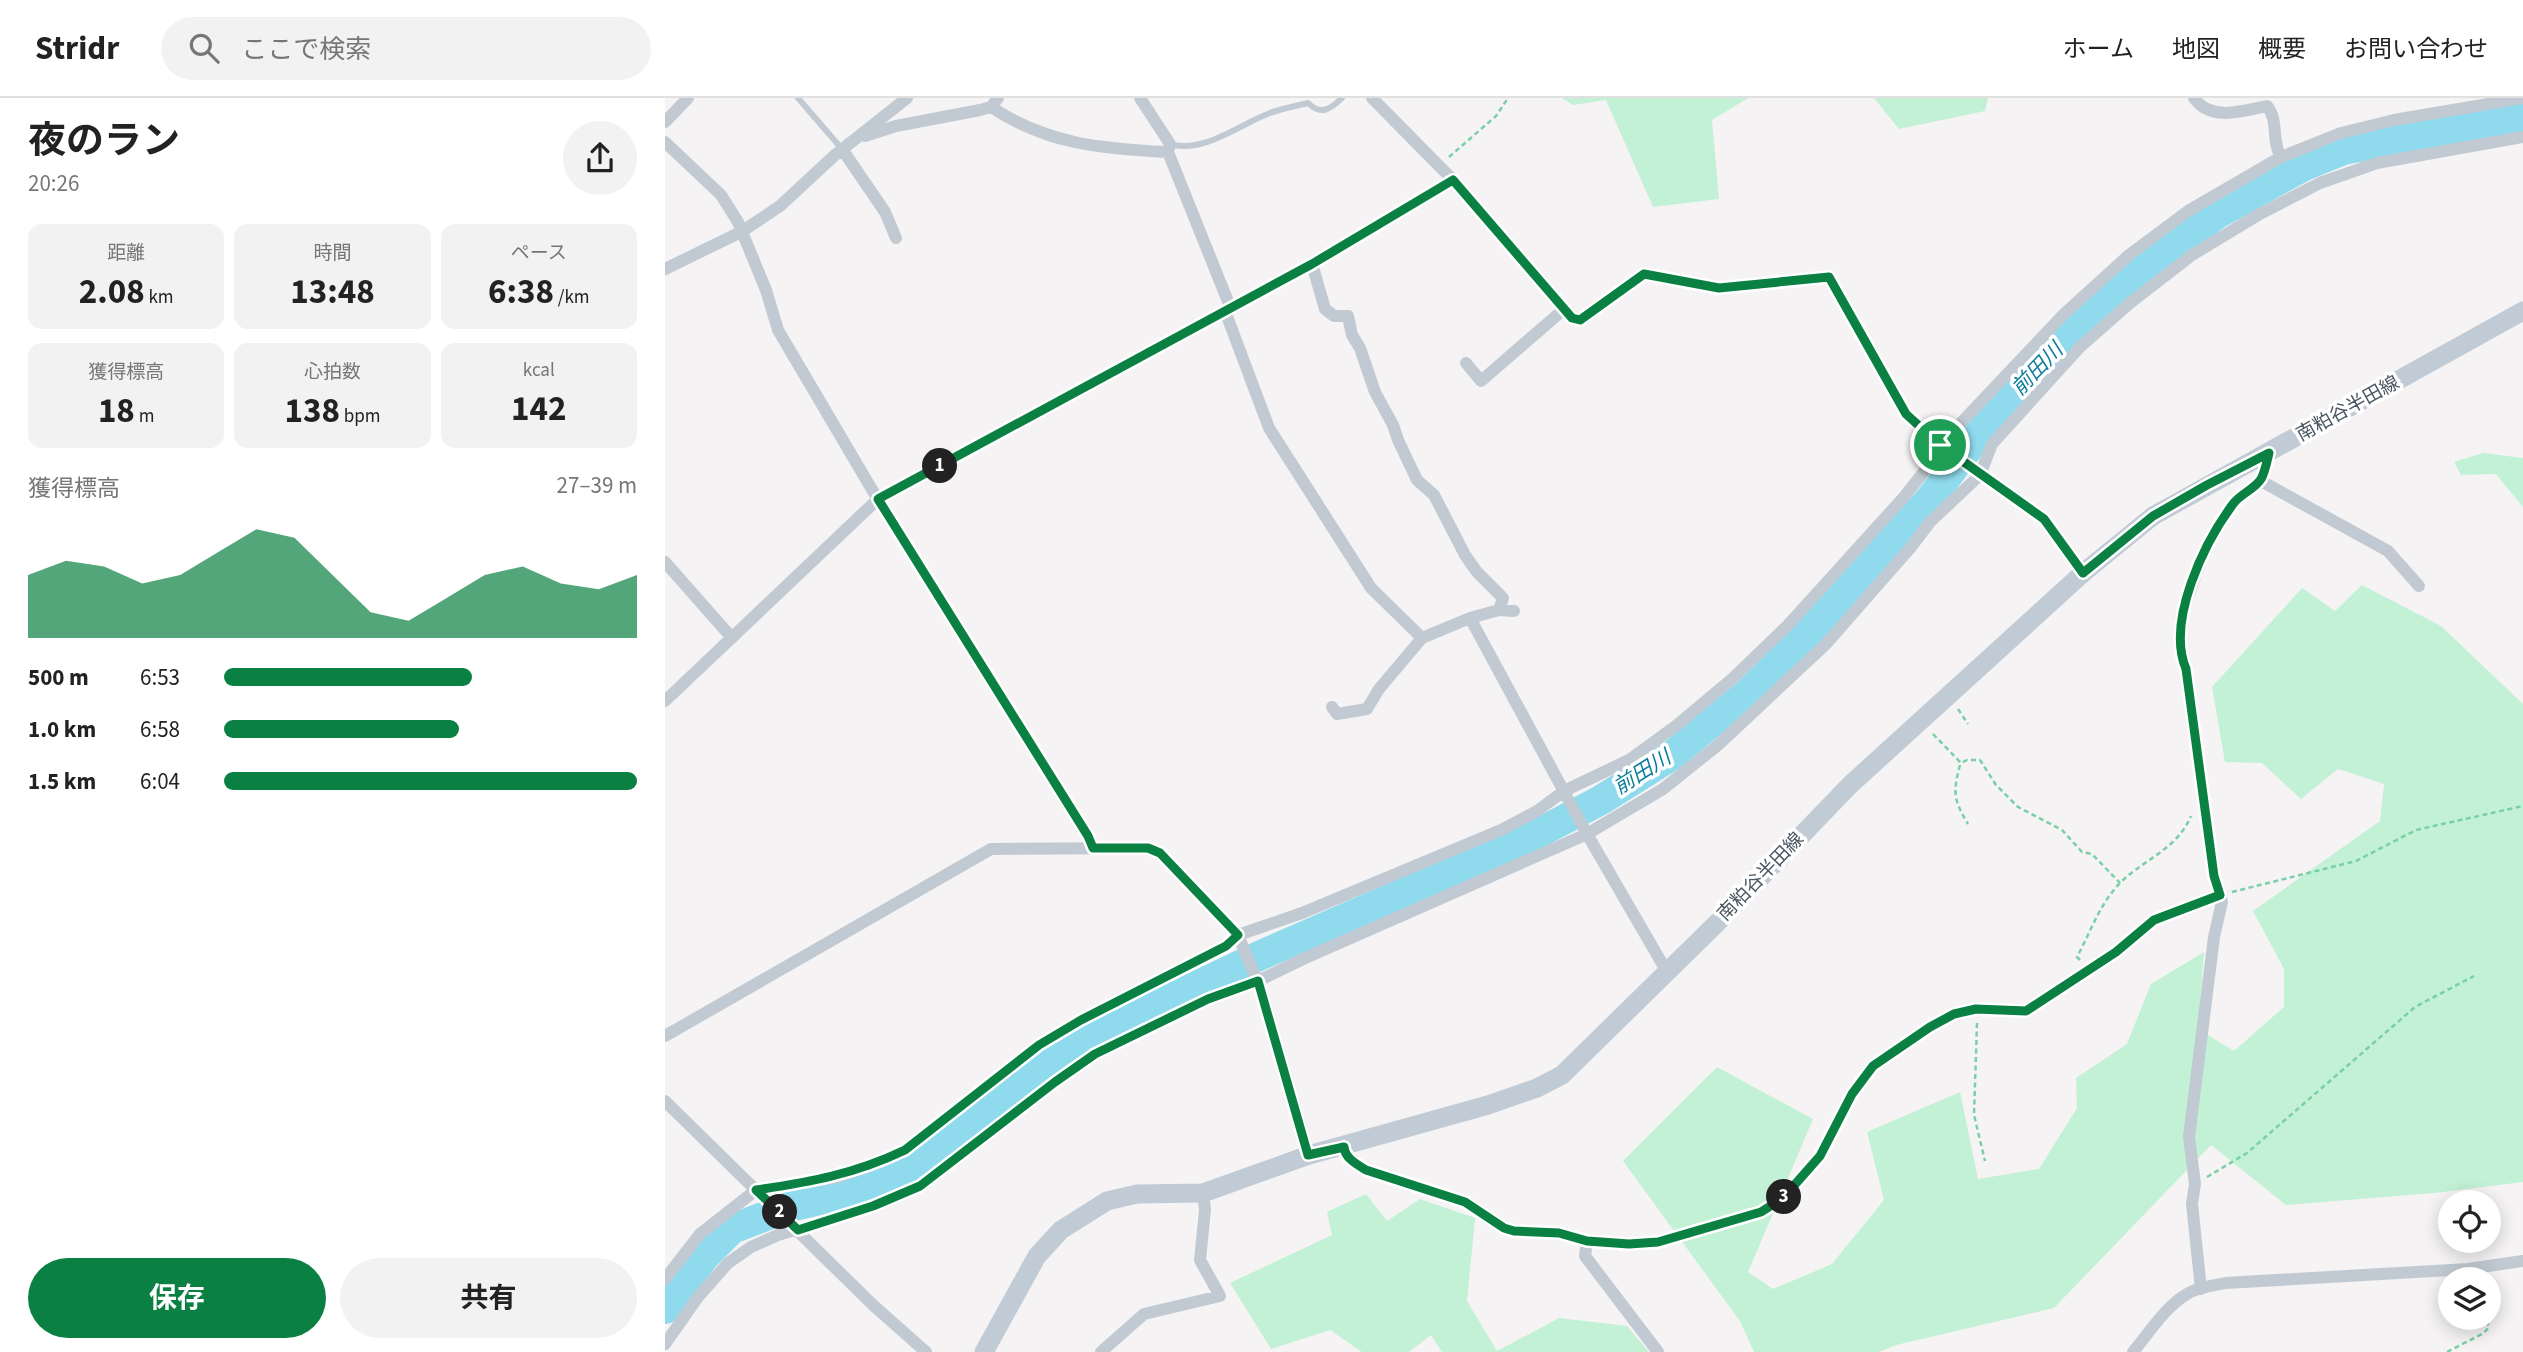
<!DOCTYPE html>
<html lang="ja">
<head>
<meta charset="utf-8">
<style>
  body { margin:0; font-family:"Source Sans 3","Noto Sans JP",sans-serif; background:#f2f2f2; color:#222; height:100vh; display:flex; flex-direction:column; font-size:26px; white-space:nowrap }
  * { box-sizing:border-box; margin:0 }
  p { font-size:23px; color:#767676 }
  .icon { flex:none; width:38px; height:38px; fill:none; stroke:currentColor; stroke-width:2; stroke-linecap:round; stroke-linejoin:round }
  .map { position:relative; flex:1; overflow:hidden }
  .sheet { display:flex; flex-direction:column; background:#fff; width:665px }
  .sheet>* { flex:none }
  .fabs { position:absolute; left:1773px; top:1092px; display:grid; gap:14px }
  .fabs a { display:grid; place-items:center; width:63px; height:63px; border-radius:50%; background:#fff; box-shadow:0 4px 18px #0003; font-size:35px }
  .pin { position:absolute; display:grid; place-items:center; width:60px; height:60px; color:#fff; margin:-30px; border:4px solid #fff; border-radius:50%; box-shadow:0 2px 7px #0007 }
  .km { position:absolute; width:35px; height:35px; margin:-18px; border-radius:50%; background:#222; color:#fff; font-size:19px; line-height:35px; text-align:center }
  .round { display:grid; place-items:center; flex:none; width:74px; height:74px; border-radius:37px; background:#f2f2f2 }
  .summary { display:flex; align-items:center; justify-content:space-between; height:119px; padding:0 28px }
  h1 { font-size:38px; font-weight:700; line-height:52px }
  .metrics { display:grid; grid-template-columns:repeat(3,1fr); gap:10px; height:119px; padding:7px 28px }
  .metrics div { display:grid; align-content:center; border-radius:14px; background:#f2f2f2; text-align:center }
  .metrics b { font-size:35px; font-weight:700 }
  .metrics small { font-size:19px; font-weight:400 }
  .metrics p { font-size:19px }
  .chart { height:196px; padding:14px 28px }
  .chart p { display:flex; justify-content:space-between }
  .chart svg { width:100%; height:126px; margin-top:7px; fill:#0b8043; opacity:.7 }
  .cta { display:flex; gap:14px; margin-top:auto; padding:14px 28px }
  .cta a { flex:1; height:80px; border-radius:42px; background:#0b8043; color:#fff; font-size:28px; font-weight:700; line-height:80px; text-align:center }
  .cta a+a { background:#f2f2f2; color:#222 }
  ul { padding:0 28px; list-style:none; font-size:23px }
  li { display:grid; grid-template-columns:112px 84px 1fr; align-items:center; height:52px }
  li i { height:18px; border-radius:9px; background:#0b8043 }
  header { display:flex; align-items:center; gap:42px; box-sizing:border-box; height:98px; padding:0 35px; background:#fff; border-bottom:2px solid #e0e0e0 }
  header strong { font-size:33px }
  nav { display:flex; gap:38px; margin-inline-start:auto; font-size:24px }
  .search { width:490px; height:63px; background:#f2f2f2; display:flex; align-items:center; gap:18px; box-sizing:border-box; padding:0 24px; border-radius:38px; color:#767676; font-size:26px }
  main { display:flex; flex:1; min-height:0 }
  .map>svg:first-child { display:block }
</style>
</head>
<body>
<header>
<strong>Stridr</strong>
<div class="search"><svg class="icon" aria-label="search" viewBox="0 0 24 24"><circle cx="10" cy="10" r="6"/><path d="M15 15l6 6"/></svg>ここで検索</div>
<nav><a>ホーム</a><a>地図</a><a>概要</a><a>お問い合わせ</a></nav>
</header>
<main>
<section class="sheet">
<div class="summary"><div><h1>夜のラン</h1><p>20:26</p></div><a class="round"><svg class="icon" aria-label="share" viewBox="0 0 24 24"><path d="M12 15V3M7 8l5-5 5 5M5 13v7h14v-7"/></svg></a></div>
<div class="metrics">
<div><p>距離</p><b>2.08<small> km</small></b></div>
<div><p>時間</p><b>13:48</b></div>
<div><p>ペース</p><b>6:38<small> /km</small></b></div>
</div>
<div class="metrics">
<div><p>獲得標高</p><b>18<small> m</small></b></div>
<div><p>心拍数</p><b>138<small> bpm</small></b></div>
<div><p>kcal</p><b>142</b></div>
</div>
<div class="chart"><p><span>獲得標高</span>27–39 m</p>
<svg viewBox="0 0 160 44" preserveAspectRatio="none"><path d="M0 44V22L10 17L20 19L30 25L40 22L50 14L60 6L70 9L80 22L90 35L100 38L110 30L120 22L130 19L140 25L150 27L160 22V44z"/></svg>
</div>
<ul>
<li><b>500 m</b>6:53<i style="width:60%"></i></li>
<li><b>1.0 km</b>6:58<i style="width:57%"></i></li>
<li><b>1.5 km</b>6:04<i style="width:100%"></i></li>
</ul>
<div class="cta"><a>保存</a><a>共有</a></div>
</section>
<div class="map">
<svg width="1858" height="1254" viewBox="0 0 1858 1254">
  <rect width="100%" height="100%" fill="#f5f3f3"/>
  <path fill="#c3f1d5" d="M 897,0 L 1083,0 L 1047,22 L 1054,101 L 988,109 L 941,2 L 908,7 Z
    M 1209,0 L 1323,0 L 1320,13 L 1234,31 Z
    M 1818,355 L 1858,360 L 1858,409 L 1831,376 L 1796,377 L 1789,364 Z
    M 1697,487 L 1776,528 L 1858,606 L 1858,1084 L 1769,1095 L 1621,1107 L 1546,1047 L 1389,1210 L 1231,1247 L 1214,1254 L 1089,1254 L 1075,1223 L 958,1063 L 1052,969 L 1148,1021 L 1083,1174 L 1108,1191 L 1167,1166 L 1219,1102 L 1202,1034 L 1295,994 L 1313,1081 L 1374,1071 L 1412,1010 L 1411,980 L 1462,946 L 1486,886 L 1539,854 L 1533,931 L 1569,953 L 1619,909 L 1619,871 L 1588,813 L 1715,723 L 1719,686 L 1673,671 L 1636,701 L 1597,665 L 1560,664 L 1547,589 L 1637,490 L 1670,513 Z
    M 701,1096 L 722,1123 L 755,1101 L 810,1120 L 802,1203 L 832,1253 L 894,1220 L 962,1228 L 984,1254 L 777,1254 L 766,1237 L 744,1254 L 697,1254 L 665,1232 L 606,1251 L 565,1185 L 667,1137 L 662,1114 Z"/>
  <g fill="none" stroke-linecap="round" stroke-linejoin="round">
    <path stroke="#90daee" stroke-width="30" d="M 0,1211 L 40,1158 L 67,1131 L 124,1109 L 195,1093 L 259,1064 L 382,965 L 422,940 L 594,858 L 868,738 L 936,702 L 1006,658 L 1084,594 L 1135,544 L 1266,400 L 1332,312 L 1385,256 L 1453,191 L 1552,116 L 1639,68 L 1678,52 L 1858,18"/>
    <path stroke="#7ad0a6" stroke-width="2.5" stroke-dasharray="5 3.5" stroke-linecap="butt" d="M 784,59 L 831,18 L 843,0
      M 1293,611 L 1303,626
      M 1268,636 L 1296,665 L 1302,662 L 1315,662 L 1331,687 L 1353,709 L 1397,732 L 1417,754 L 1427,756 L 1455,785
      M 1295,667 C 1288,694 1288,701 1303,726
      M 1567,794 L 1691,763 L 1751,732 L 1858,708
      M 1415,862 L 1412,859 C 1426,833 1435,805 1456,784 C 1481,760 1512,751 1526,718
      M 1312,925 L 1309,1017 L 1320,1063
      M 1542,1079 L 1582,1055 L 1750,909 L 1809,878
      M 1782,1254 L 1819,1235 L 1824,1229 L 1820,1220"/>
    <path stroke="#c1cad2" stroke-width="6" d="M 133,0 L 177,51
      M 505,46 C 539,56 575,26 605,15 C 618,10 631,8 643,5 C 656,18 666,11 677,0"/>
    <path stroke="#c1cad2" stroke-width="12" d="M 475,0 L 505,46 L 503,54 L 566,211
      M 707,0 L 788,82 L 907,220 L 915,222 L 979,176 L 1054,190 L 1164,179 L 1241,316 L 1275,347 L 1379,421 L 1418,475
      M 1529,0 C 1546,24 1578,13 1602,8 C 1614,22 1606,43 1616,59
      M 326,9 C 382,46 437,51 503,54
      M 0,24 L 23,0
      M 200,38 L 231,28 L 315,12 L 326,9 L 333,0
      M 0,44 L 56,97 L 73,124 L 101,192 L 113,232 L 209,395 L 423,739 L 428,750
      M 177,51 L 220,114 L 231,140
      M 647,166 L 788,82
      M 0,171 L 76,134 L 115,108 L 170,57 L 242,0
      M 560,213 L 604,330 L 706,490 L 757,540 L 714,591 L 702,611 L 672,616 L 667,609
      M 801,265 L 816,283 L 898,212
      M 1604,355 L 1596,383 L 1723,453 L 1754,488
      M 0,464 L 67,540
      M 805,520 L 834,512 L 849,513
      M 757,540 L 805,520 L 922,736 L 1002,874
      M 0,603 L 213,401 L 647,166 L 660,211 L 669,218 L 683,218 L 687,237 L 695,250 L 710,294 L 728,327 L 733,342 L 752,382 L 769,397 L 800,457 L 812,474 L 838,500 L 834,512
      M 0,938 L 326,751 L 483,750 L 495,755 L 573,837 L 598,897 L 644,1057
      M 0,1003 L 208,1207 L 261,1254
      M 679,1049 C 680,1060 691,1066 700,1072 L 800,1104 L 839,1130 L 849,1133 L 894,1135 L 922,1143 L 964,1146 L 993,1144 L 1096,1114 L 1118,1100 L 1155,1058 L 1187,996 L 1208,968 L 1265,929 L 1289,916 L 1311,911 L 1361,913 L 1451,854 L 1489,822 L 1555,797
      M 922,1143 L 920,1158 L 993,1254
      M 0,1181 L 35,1136 L 91,1092 L 173,1079 L 218,1063 L 240,1052 L 375,947 L 416,922 L 561,848 L 573,837 L 637,815 L 836,732 L 872,713 L 899,693 L 964,662 L 1012,627 L 1068,580 L 1123,527 L 1239,399 L 1258,375 L 1275,347 L 1398,217 L 1464,157 L 1523,113 L 1616,59 L 1676,35 L 1729,22 L 1858,0
      M 1536,1191 L 1527,1106 L 1530,1086 L 1524,1039 L 1549,839 L 1557,804 L 1549,778 L 1521,571 L 1515,547 L 1516,519 L 1538,456 L 1569,403 L 1596,383
      M 0,1246 L 33,1199 L 63,1165 L 86,1149 L 113,1137 L 208,1108 L 255,1088 L 390,984 L 430,956 L 543,901 L 593,883 L 638,861 L 922,736 L 998,691 L 1053,647 L 1161,546 L 1246,449 L 1265,424 L 1315,377 L 1327,346 L 1415,249 L 1465,205 L 1527,157 L 1593,117 L 1655,85 L 1712,65 L 1858,39
      M 436,1254 L 479,1216 L 555,1198 L 535,1162 L 540,1112 L 538,1095
      M 1468,1254 C 1484,1235 1500,1209 1522,1196 C 1533,1189 1548,1188 1560,1185 L 1803,1171 L 1858,1163"/>
    <path stroke="#c1cbd6" stroke-width="19" d="M 319,1254 L 372,1158 L 396,1132 L 442,1103 L 472,1096 L 538,1095 L 644,1057 L 823,1007 L 872,990 L 897,977 L 1053,824 L 1185,687 L 1418,475 L 1488,418 L 1858,213"/>
  </g>
  <g fill="none" stroke-linecap="round" stroke-linejoin="round">
    <g stroke="#fff" stroke-width="14">
      <path id="route" d="M 788,82 L 907,220 L 915,222 L 979,176 L 1054,190 L 1164,179 L 1241,316 L 1275,347 L 1379,421 L 1418,475 L 1488,418 L 1542,387 L 1604,355 C 1602,363 1600,374 1596,381 C 1590,391 1575,396 1568,406 C 1539,445 1501,523 1521,571 L 1549,778 L 1555,797 L 1489,822 L 1451,854 L 1361,913 L 1311,911 L 1289,916 L 1265,929 L 1208,968 L 1187,996 L 1155,1058 L 1118,1100 L 1096,1114 L 993,1144 L 964,1146 L 922,1143 L 894,1135 L 849,1133 L 839,1130 L 800,1104 L 701,1072 C 691,1066 680,1060 679,1049 L 643,1057 L 593,883 L 543,901 L 430,956 L 390,984 L 255,1088 L 208,1108 L 133,1132 L 91,1092 C 145,1084 190,1076 240,1052 L 374,947 L 416,922 L 561,848 L 573,837 L 495,755 L 483,750 L 428,750 L 423,738 L 213,401 L 647,166 Z"/>
    </g>
    <use href="#route" stroke="#0b8043" stroke-width="9"/>
  </g>
  <g text-anchor="middle" dominant-baseline="central" stroke-width="7" stroke-linejoin="round" paint-order="stroke">
    <g font-size="19" fill="#4a5661" stroke="#fff">
      <text transform="translate(1683 311) rotate(-29)">南粕谷半田線</text>
      <text transform="translate(1096 779) rotate(-46)">南粕谷半田線</text>
    </g>
    <g font-size="21" font-style="italic" fill="#0c7c9b" stroke="#fff">
      <text transform="translate(1372 271) rotate(-46)">前田川</text>
      <text transform="translate(977 674) rotate(-32)">前田川</text>
    </g>
  </g>
</svg>
<div class="fabs">
<a><svg class="icon" aria-label="locate" viewBox="0 0 24 24"><circle cx="12" cy="12" r="6"/><path d="M12 2v4M12 18v4M2 12h4M18 12h4"/></svg></a>
<a><svg class="icon" aria-label="layers" viewBox="0 0 24 24"><path d="M12 4l9 5-9 5-9-5zM3 14l9 5 9-5"/></svg></a>
</div>
<div class="pin" style="left:1275px;top:347px;background:#1e9e55"><svg class="icon" aria-label="arrive" viewBox="0 0 24 24"><path d="M6 21V4h12l-3 4 3 4H6"/></svg></div>
<b class="km" style="left:275px;top:368px">1</b>
<b class="km" style="left:115px;top:1114px">2</b>
<b class="km" style="left:1119px;top:1099px">3</b>
</div>
</main>
</body>
</html>
